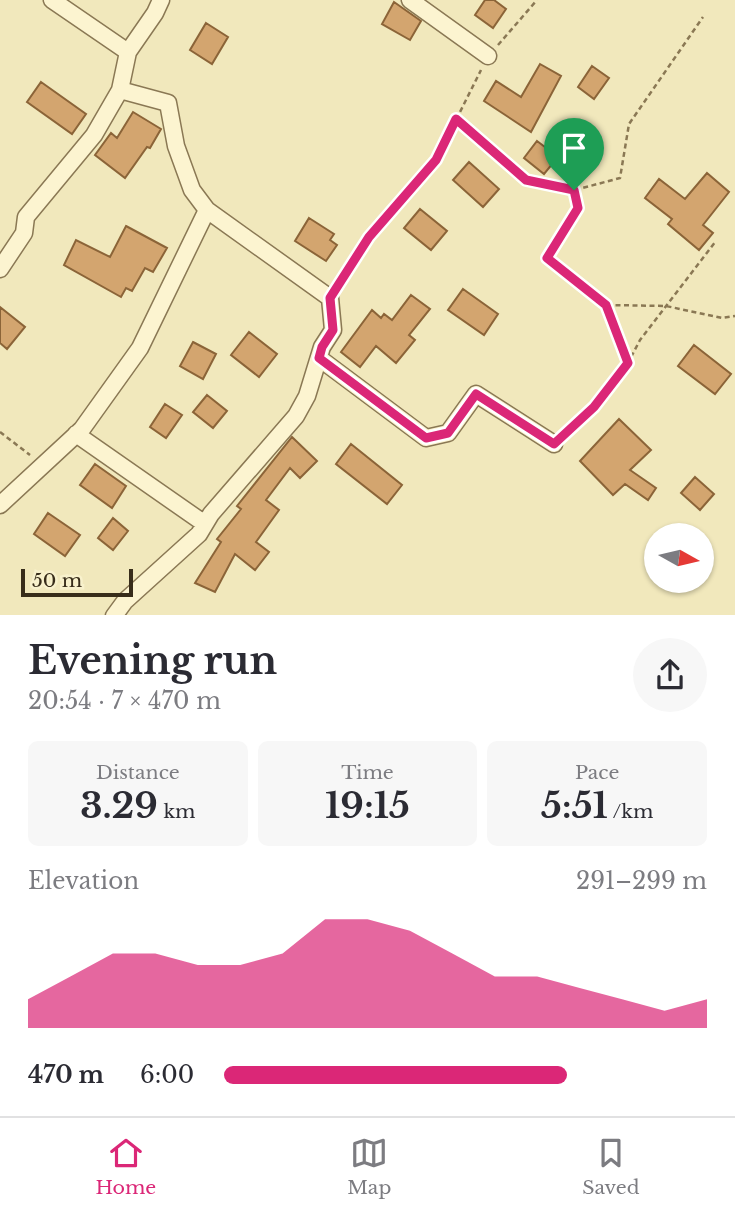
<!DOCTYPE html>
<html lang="en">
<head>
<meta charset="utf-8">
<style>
  body { margin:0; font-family:"Libre Baskerville",serif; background:#f7f7f7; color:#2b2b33; height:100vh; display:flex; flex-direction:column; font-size:26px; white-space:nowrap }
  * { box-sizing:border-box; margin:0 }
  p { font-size:23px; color:#7c7c81 }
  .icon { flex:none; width:38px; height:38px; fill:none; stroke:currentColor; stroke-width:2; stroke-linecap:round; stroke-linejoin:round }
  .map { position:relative; height:615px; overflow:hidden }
  .side { display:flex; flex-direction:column; background:#fff; flex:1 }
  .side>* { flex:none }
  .needle { width:46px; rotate:98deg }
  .buttons { position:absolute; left:644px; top:523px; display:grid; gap:14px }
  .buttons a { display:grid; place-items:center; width:70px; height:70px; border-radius:50%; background:#fff; box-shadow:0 2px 5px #0004; font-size:35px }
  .scale { position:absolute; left:21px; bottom:18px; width:112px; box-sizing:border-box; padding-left:7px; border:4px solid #382d1a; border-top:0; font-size:19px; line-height:24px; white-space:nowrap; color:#382d1a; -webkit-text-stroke:5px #f8f1cc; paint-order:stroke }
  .pin { position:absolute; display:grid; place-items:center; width:60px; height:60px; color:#fff; margin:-72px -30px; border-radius:50% 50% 50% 0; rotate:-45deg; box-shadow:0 0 7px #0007 }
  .pin .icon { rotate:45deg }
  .round { display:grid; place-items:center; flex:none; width:74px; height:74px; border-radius:37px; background:#f7f7f7 }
  .summary { display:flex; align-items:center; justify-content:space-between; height:119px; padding:0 28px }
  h1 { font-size:38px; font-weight:800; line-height:52px }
  .stats { display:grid; grid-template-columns:repeat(3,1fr); gap:10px; height:119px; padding:7px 28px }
  .stats div { display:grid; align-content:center; border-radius:10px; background:#f7f7f7; text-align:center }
  .stats b { font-size:35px; font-weight:800 }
  .stats small { font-size:19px; font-weight:400 }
  .stats p { font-size:19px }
  .chart { height:196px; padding:14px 28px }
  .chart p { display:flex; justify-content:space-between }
  .chart svg { width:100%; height:126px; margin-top:7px; fill:#db2777; opacity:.7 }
  ul { padding:0 28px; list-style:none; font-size:23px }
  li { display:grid; grid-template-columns:112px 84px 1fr; align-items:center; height:52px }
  li i { height:18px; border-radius:9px; background:#db2777 }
  .menu { display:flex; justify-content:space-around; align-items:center; height:98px; border-top:2px solid #e1e1e2; background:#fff; font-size:19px; color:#7c7c81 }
  .menu a { display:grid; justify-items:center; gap:4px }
  .menu .active { color:#db2777 }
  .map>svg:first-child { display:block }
</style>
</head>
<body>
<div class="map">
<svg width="735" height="616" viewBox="0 0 735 616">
  <rect width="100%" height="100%" fill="#f1e8bc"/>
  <path fill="#d3a56f" stroke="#8b6438" stroke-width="2" d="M 485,0 L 494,0 L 506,9 L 493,28 L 475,15 Z
    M 394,2 L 421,21 L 410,40 L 382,24 Z
    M 206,23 L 228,37 L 212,64 L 190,50 Z
    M 540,64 L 561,76 L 531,132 L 484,101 L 496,81 L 521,97 Z
    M 592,66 L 609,78 L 594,99 L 578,87 Z
    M 41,82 L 86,114 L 72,134 L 27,102 Z
    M 133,112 L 161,129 L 150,148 L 147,147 L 125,178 L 95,155 L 111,133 L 117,138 Z
    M 537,141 L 558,157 L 544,174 L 524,158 Z
    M 469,162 L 499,189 L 483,207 L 453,180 Z
    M 707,173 L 729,192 L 703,225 L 713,233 L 699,250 L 668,224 L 672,219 L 645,198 L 659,179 L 685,199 Z
    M 420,209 L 447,231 L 431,250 L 404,228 Z
    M 309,218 L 334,234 L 330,240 L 337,245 L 326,261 L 295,241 Z
    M 126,226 L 167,248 L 153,272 L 145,268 L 132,291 L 126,288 L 121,297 L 64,265 L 76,240 L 110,257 Z
    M 463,289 L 498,314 L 484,335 L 448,310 Z
    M 411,295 L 430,309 L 409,335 L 415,340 L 396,363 L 376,346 L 360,367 L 341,352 L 372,310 L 381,318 L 384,314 L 392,320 Z
    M 0,307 L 25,327 L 7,349 L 0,343 Z
    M 249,332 L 277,354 L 259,377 L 231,355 Z
    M 193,342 L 216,354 L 203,379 L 180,366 Z
    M 694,345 L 731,374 L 715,394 L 678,366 Z
    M 207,395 L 227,411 L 213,428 L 193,412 Z
    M 165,404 L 182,415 L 166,438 L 150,427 Z
    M 619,419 L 651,450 L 630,470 L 656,488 L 648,500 L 625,484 L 613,495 L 580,461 Z
    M 292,437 L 317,461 L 300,478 L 290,468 L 266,500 L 279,510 L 256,542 L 269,552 L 255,570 L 235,554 L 215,592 L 195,583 L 221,542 L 217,539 L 241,509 L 237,506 Z
    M 351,444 L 402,485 L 387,504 L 336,464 Z
    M 95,464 L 126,486 L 112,508 L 80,485 Z
    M 695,477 L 714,494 L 700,510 L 681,493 Z
    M 48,513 L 80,535 L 65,556 L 34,534 Z
    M 113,518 L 128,531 L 113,550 L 98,538 Z"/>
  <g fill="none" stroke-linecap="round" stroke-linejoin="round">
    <g stroke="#8a7854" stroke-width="19">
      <path id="street" d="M 52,0 L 128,52
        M 410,0 L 488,56
        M 0,269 L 24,233 L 26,217 L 94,135 L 120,90 L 128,52 L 155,13 L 161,0
        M 319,358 L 426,438 L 448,433 L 476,394 L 554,444
        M 76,434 L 205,524
        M 0,505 L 82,429 L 140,348 L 207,210
        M 114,616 L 125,601 L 199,534 L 211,514 L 296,416 L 307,396 L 322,347 L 333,330 L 330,298 L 207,210 L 192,190 L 176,146 L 168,103 L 120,90"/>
    </g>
    <path stroke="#8a7854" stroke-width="2.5" stroke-dasharray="5 3.5" stroke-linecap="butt" d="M 498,45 L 537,0
      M 456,119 L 526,180 L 574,190 L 578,208 L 546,258 L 606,305 L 628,363
      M 575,190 L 620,178 L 629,124 L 703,17
      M 339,285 L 369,237 L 436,160 L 481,70
      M 607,305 L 666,306 L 722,318 L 735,316
      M 0,432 L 30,455
      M 566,435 L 594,407 L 628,363 L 640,340 L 716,241"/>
    <use href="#street" stroke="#fcf4d0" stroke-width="16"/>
  </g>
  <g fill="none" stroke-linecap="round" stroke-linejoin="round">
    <g stroke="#fff" stroke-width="14">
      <path id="route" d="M 456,119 L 526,180 L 574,190 L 578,208 L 547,258 L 606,305 L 628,363 L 594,407 L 554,444 L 476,394 L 448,433 L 426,438 L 319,358 L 322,347 L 333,330 L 330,298 L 369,237 L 436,160 Z"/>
    </g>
    <use href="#route" stroke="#db2777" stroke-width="9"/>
  </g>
</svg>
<div class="buttons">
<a><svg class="needle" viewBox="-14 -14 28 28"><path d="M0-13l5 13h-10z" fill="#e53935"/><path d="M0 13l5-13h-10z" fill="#7c7c81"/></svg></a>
</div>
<div class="scale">50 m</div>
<div class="pin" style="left:574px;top:190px;background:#1e9e55"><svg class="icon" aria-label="arrive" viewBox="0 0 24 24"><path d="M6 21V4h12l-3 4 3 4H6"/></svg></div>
</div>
<section class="side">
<div class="summary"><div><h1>Evening run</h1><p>20:54 · 7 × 470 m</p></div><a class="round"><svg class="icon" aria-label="share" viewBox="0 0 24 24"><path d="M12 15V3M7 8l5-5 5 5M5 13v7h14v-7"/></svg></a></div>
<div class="stats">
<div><p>Distance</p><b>3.29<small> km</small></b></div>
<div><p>Time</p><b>19:15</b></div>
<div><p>Pace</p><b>5:51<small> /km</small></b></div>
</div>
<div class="chart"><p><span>Elevation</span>291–299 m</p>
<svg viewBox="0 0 160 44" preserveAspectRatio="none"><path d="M0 44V34L10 26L20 18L30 18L40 22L50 22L60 18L70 6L80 6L90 10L100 18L110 26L120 26L130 30L140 34L150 38L160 34V44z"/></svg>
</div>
<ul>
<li><b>470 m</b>6:00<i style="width:71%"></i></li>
</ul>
</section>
<nav class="menu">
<a class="active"><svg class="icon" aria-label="home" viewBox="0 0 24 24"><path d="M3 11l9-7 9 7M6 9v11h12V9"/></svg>Home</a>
<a><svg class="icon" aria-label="map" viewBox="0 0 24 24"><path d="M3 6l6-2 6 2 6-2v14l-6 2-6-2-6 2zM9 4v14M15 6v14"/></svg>Map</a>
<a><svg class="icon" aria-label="saved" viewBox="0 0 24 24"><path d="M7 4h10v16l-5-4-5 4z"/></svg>Saved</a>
</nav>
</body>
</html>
